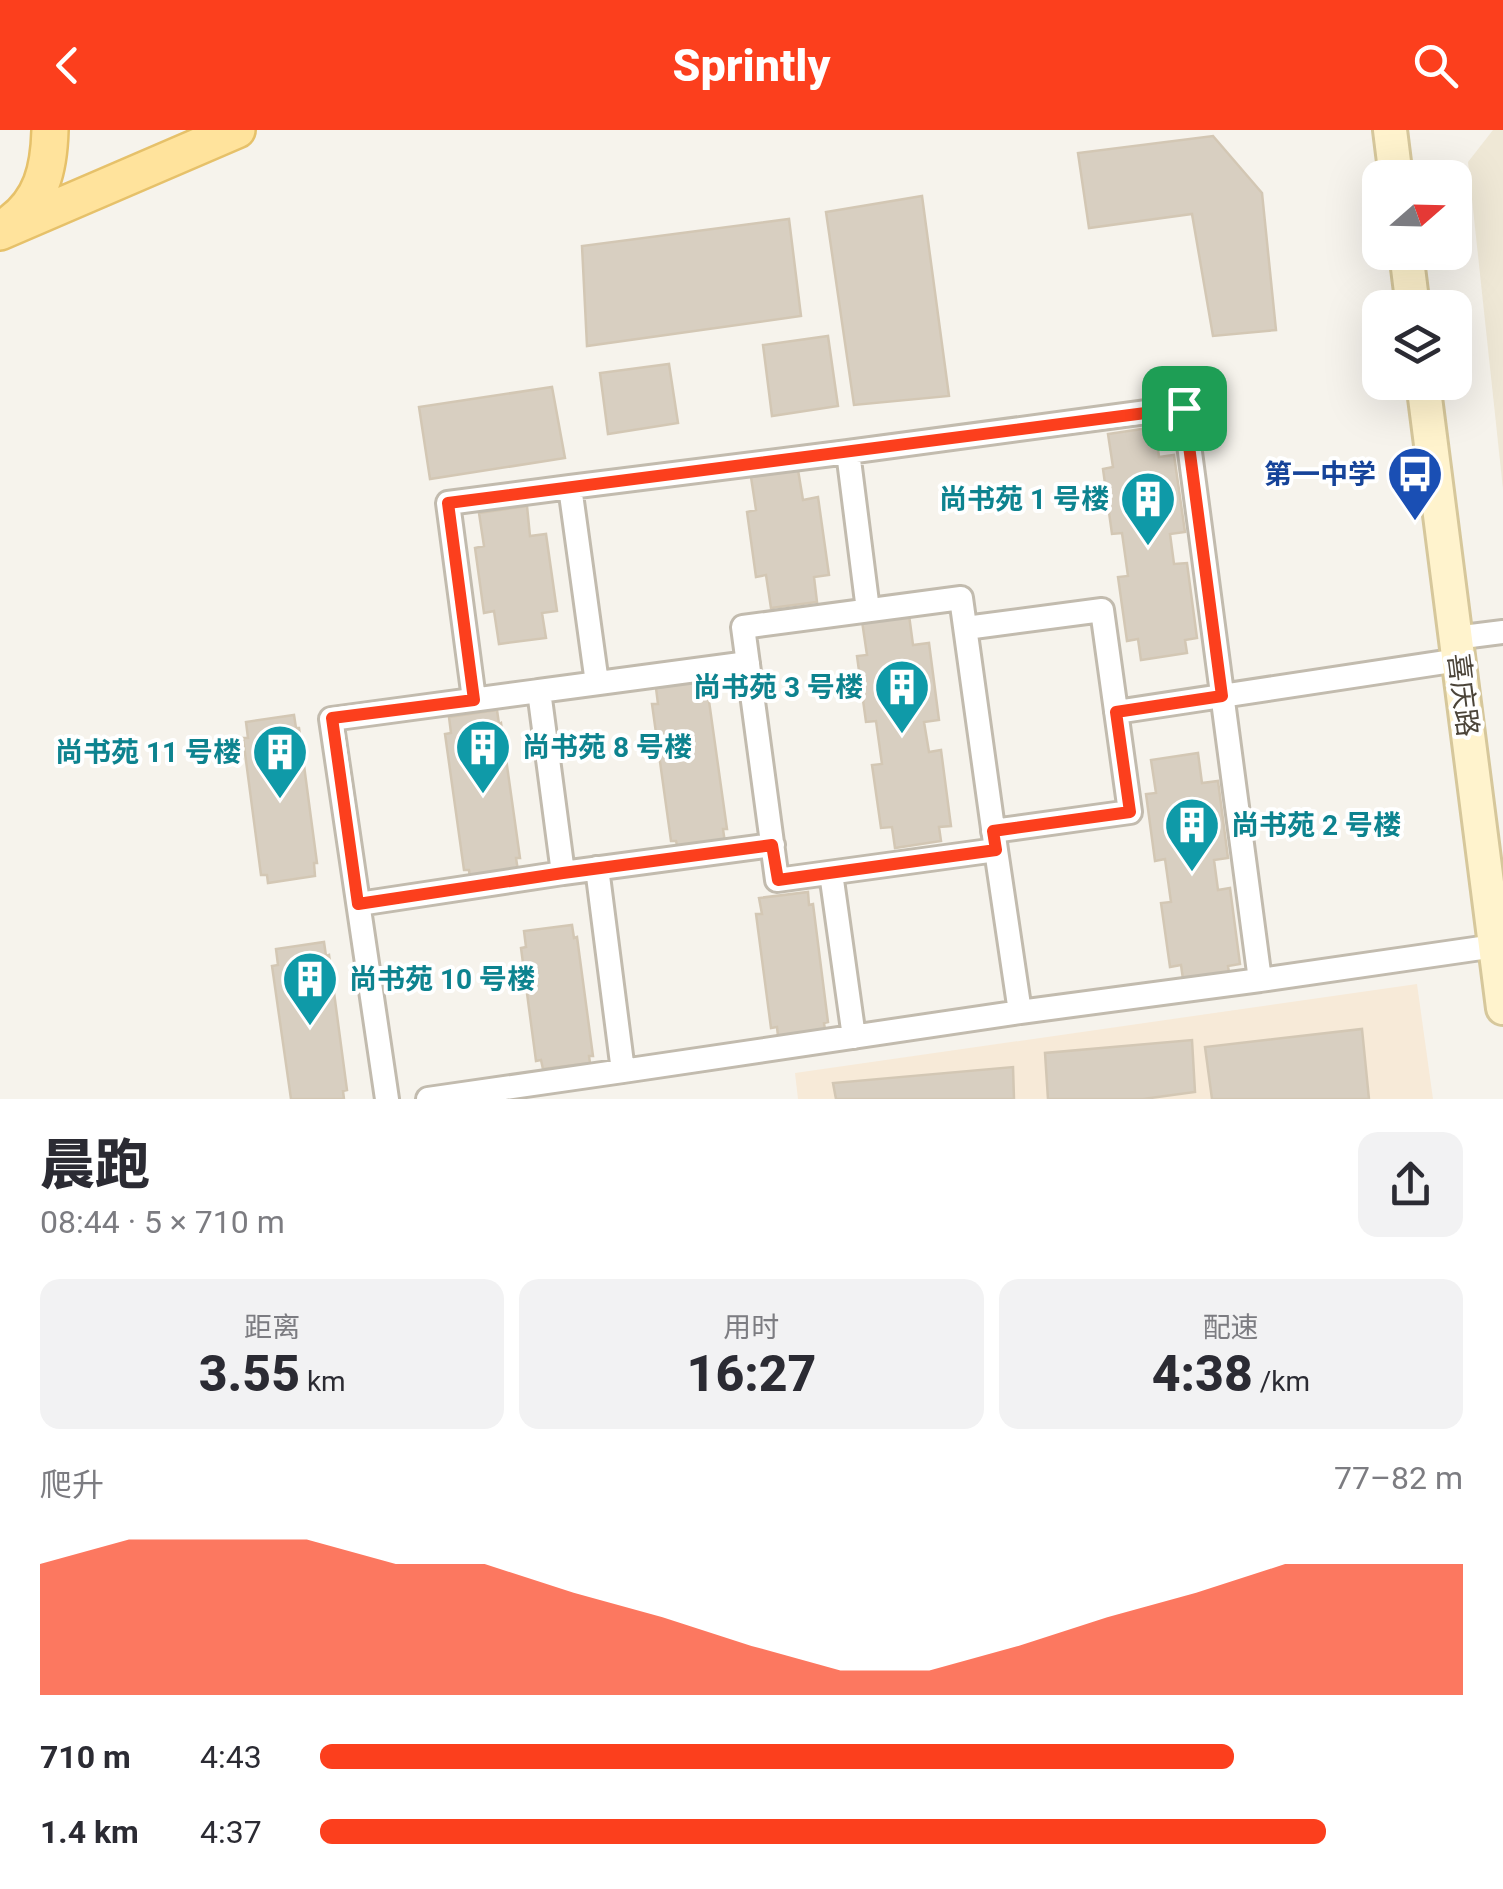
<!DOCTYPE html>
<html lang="zh">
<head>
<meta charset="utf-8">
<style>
  body { margin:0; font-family:Roboto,"Noto Sans SC",sans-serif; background:#f2f2f3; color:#2b2b33; height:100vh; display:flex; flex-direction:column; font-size:38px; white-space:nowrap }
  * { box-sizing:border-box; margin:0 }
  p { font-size:32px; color:#7c7c81 }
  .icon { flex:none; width:55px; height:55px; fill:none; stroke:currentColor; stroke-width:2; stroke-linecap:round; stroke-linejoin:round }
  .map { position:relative; height:969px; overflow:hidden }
  .details { display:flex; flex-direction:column; background:#fff; flex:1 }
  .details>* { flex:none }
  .needle { width:65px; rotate:70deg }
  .buttons { position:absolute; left:1362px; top:30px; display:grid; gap:20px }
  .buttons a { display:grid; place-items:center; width:110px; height:110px; border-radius:20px; background:#fff; box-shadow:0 10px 40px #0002; font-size:50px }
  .pin { position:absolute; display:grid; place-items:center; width:85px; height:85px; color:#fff; margin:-42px; border-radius:20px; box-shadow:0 5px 15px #0006 }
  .round { display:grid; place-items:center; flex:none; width:105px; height:105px; border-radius:20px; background:#f2f2f3 }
  .overview { display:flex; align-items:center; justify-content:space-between; height:170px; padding:0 40px }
  h1 { font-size:55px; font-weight:800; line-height:75px }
  .metrics { display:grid; grid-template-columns:repeat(3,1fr); gap:15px; height:170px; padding:10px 40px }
  .metrics div { display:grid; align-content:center; border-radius:20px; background:#f2f2f3; text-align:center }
  .metrics b { font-size:50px; font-weight:800 }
  .metrics small { font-size:28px; font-weight:400 }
  .metrics p { font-size:28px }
  .chart { height:280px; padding:20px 40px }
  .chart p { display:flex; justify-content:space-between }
  .chart svg { width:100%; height:180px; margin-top:10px; fill:#fc3f1d; opacity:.7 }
  ul { padding:0 40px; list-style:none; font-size:32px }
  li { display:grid; grid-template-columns:160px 120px 1fr; align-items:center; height:75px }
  li i { height:25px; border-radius:12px; background:#fc3f1d }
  header { display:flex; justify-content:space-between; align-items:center; height:130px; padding:0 40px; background:#fc3f1d; color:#fff; font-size:45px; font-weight:800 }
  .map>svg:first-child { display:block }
</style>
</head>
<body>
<header><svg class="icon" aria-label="back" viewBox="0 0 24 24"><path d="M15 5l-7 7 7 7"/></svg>Sprintly<svg class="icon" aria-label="search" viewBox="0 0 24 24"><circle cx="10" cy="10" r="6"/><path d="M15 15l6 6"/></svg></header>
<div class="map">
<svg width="1503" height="969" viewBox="0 0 1503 969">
  <rect width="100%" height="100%" fill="#f6f3ec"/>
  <path fill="#f7ead8" d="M 1417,854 L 1433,969 L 798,969 L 795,943 Z"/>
  <path fill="#efe8d6" d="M 1493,0 L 1503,0 L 1503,359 L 1468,32 Z"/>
  <path fill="#d8cfc1" stroke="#d3c7b4" stroke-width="2.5" d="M 1213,6 L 1262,63 L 1276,200 L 1213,206 L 1192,84 L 1089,98 L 1078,23 Z
    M 922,66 L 949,266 L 854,275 L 826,82 Z
    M 789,89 L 801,186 L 587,216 L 582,116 Z
    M 828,206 L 838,276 L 772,286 L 763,215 Z
    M 669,234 L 678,293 L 608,304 L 600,243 Z
    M 552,257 L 565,328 L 430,349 L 419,277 Z
    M 1155,297 L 1159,327 L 1174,325 L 1185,402 L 1170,404 L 1174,434 L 1187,433 L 1197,508 L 1185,510 L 1187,523 L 1141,530 L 1138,509 L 1127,511 L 1118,447 L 1128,446 L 1122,403 L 1112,404 L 1103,339 L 1113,337 L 1108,304 Z
    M 798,340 L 803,370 L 818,367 L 829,445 L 814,447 L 817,472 L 771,478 L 766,445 L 756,447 L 747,382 L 756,380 L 751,347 Z
    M 527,376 L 530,406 L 546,404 L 557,481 L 542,483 L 546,508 L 499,514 L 494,481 L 484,483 L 475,418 L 484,416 L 479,383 Z
    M 909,485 L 913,515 L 929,513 L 939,590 L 924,592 L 929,622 L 941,620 L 951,696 L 939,697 L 941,711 L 895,718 L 892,697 L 881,698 L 872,635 L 882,634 L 876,591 L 866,592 L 857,526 L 867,525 L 862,491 Z
    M 704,551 L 706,565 L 708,564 L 727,699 L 723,699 L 725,713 L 678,719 L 676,711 L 671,711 L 652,574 L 658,574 L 656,558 Z
    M 497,580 L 499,594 L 501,593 L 520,728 L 516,728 L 518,741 L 470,748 L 469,740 L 464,740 L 445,604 L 451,603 L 449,587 Z
    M 294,585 L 296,598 L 299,598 L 317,733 L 314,733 L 315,746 L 268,753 L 267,745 L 261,745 L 243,608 L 248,608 L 246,592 Z
    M 1198,623 L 1202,653 L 1218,651 L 1228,728 L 1214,730 L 1218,760 L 1230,758 L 1240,834 L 1228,836 L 1230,849 L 1184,856 L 1181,835 L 1170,837 L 1161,773 L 1171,772 L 1165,729 L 1155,731 L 1146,664 L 1156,663 L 1151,630 Z
    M 808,762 L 809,775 L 813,774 L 828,892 L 824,893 L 825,900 L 778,906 L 777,897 L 771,898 L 756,784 L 762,784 L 759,768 Z
    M 572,795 L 574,808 L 577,807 L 593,926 L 589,926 L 590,933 L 543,939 L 541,930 L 536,931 L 521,818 L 526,817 L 524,801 Z
    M 324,812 L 326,826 L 329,825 L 347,960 L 343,961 L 344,969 L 291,969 L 272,836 L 278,835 L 276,819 Z
    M 1362,899 L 1369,969 L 1212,969 L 1205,917 Z
    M 1192,910 L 1195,962 L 1143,969 L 1048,969 L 1045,923 Z
    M 1013,937 L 1014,969 L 836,969 L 833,953 Z"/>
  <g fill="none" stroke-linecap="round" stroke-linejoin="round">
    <g stroke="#c2bbae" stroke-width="28">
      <path id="minor" d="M 848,322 L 1184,277 L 1260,850 L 1020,882
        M 570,357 L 848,322 L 868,480
        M 961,468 L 996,720 L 777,750 L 743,497 Z
        M 966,498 L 1102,480 L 1130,682 L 993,701
        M 1455,508 L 1503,502
        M 748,533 L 539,561 L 563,743 L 773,715
        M 474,569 L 448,373 L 570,357 L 597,553
        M 1116,582 L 1458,530
        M 831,743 L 854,907
        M 359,774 L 563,743
        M 1260,850 L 1495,816
        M 623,941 L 1020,882 L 996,720
        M 387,969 L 331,589 L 539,561
        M 428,969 L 623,941 L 597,738"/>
    </g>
    <g stroke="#d6c79b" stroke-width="38">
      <path id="secondary" d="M 1390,0 L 1396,48
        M 1406,122 L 1413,178
        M 1423,252 L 1503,878"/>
    </g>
    <g stroke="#e6c16a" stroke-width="40">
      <path id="primary" d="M 9,94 C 42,71 49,38 50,0
        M 0,102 L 237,0"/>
    </g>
    <use href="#minor" stroke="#fff" stroke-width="22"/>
    <use href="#secondary" stroke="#fff3cd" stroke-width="32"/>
    <use href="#primary" stroke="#ffe39c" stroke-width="35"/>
  </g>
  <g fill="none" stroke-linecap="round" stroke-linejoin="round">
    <g stroke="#fff" stroke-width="20">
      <path id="route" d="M 1184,278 L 1222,566 L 1116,582 L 1130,682 L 993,701 L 996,720 L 778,750 L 772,715 L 563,743 L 358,774 L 332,588 L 474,570 L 448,373 Z"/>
    </g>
    <use href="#route" stroke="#fc3f1d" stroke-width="12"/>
  </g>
  <defs>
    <g id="bus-pin" transform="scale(2.875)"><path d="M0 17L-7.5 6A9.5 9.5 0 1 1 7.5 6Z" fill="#1a4fb4" stroke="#fff"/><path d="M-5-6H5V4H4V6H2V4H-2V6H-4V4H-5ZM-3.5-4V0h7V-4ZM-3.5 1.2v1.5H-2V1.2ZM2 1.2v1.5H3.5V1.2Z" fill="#fff"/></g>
    <g id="building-pin" transform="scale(2.875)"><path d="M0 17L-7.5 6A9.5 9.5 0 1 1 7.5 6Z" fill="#0f9aa8" stroke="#fff"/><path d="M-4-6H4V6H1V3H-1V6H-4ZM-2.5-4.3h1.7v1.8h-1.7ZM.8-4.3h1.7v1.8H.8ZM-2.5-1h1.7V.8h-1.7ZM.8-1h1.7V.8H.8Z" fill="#fff"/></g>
  </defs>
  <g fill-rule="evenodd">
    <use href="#bus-pin" x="1415" y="344"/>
    <use href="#building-pin" x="1148" y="369"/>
    <use href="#building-pin" x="902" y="557"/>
    <use href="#building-pin" x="483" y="617"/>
    <use href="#building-pin" x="280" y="622"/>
    <use href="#building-pin" x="1192" y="695"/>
    <use href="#building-pin" x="310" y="849"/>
  </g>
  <g text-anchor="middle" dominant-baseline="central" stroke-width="8" stroke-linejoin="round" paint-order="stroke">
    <g font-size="28" font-weight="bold" fill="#164399" stroke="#fff" text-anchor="end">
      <text x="1376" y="344">第一中学</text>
    </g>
    <g font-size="28" font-weight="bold" fill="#0d838f" stroke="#fff" text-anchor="end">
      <text x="1109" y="369">尚书苑 1 号楼</text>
      <text x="863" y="557">尚书苑 3 号楼</text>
      <text x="522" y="617" text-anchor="start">尚书苑 8 号楼</text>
      <text x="241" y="622">尚书苑 11 号楼</text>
      <text x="1231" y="695" text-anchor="start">尚书苑 2 号楼</text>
      <text x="349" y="849" text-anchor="start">尚书苑 10 号楼</text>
    </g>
    <g font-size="28" fill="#4b4439" stroke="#fff">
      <text transform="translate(1463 565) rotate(83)">喜庆路</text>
    </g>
  </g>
</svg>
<div class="buttons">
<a><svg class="needle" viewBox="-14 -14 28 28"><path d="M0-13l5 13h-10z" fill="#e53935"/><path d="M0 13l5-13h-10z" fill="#7c7c81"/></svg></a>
<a><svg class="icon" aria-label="layers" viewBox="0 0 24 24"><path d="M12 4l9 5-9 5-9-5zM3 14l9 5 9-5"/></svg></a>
</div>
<div class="pin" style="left:1184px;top:278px;background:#1e9e55"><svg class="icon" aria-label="arrive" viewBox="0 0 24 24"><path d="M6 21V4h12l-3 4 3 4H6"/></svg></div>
</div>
<section class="details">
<div class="overview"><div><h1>晨跑</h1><p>08:44 · 5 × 710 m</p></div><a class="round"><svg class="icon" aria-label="share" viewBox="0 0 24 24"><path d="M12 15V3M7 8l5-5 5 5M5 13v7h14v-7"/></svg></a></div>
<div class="metrics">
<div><p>距离</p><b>3.55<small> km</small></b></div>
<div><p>用时</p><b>16:27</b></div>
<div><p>配速</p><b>4:38<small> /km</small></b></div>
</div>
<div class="chart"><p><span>爬升</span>77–82 m</p>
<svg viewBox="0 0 160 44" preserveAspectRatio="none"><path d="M0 44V12L10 6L20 6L30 6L40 12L50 12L60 19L70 25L80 32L90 38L100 38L110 32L120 25L130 19L140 12L150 12L160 12V44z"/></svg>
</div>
<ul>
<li><b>710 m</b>4:43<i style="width:80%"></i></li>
<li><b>1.4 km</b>4:37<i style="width:88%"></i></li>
</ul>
</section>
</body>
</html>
